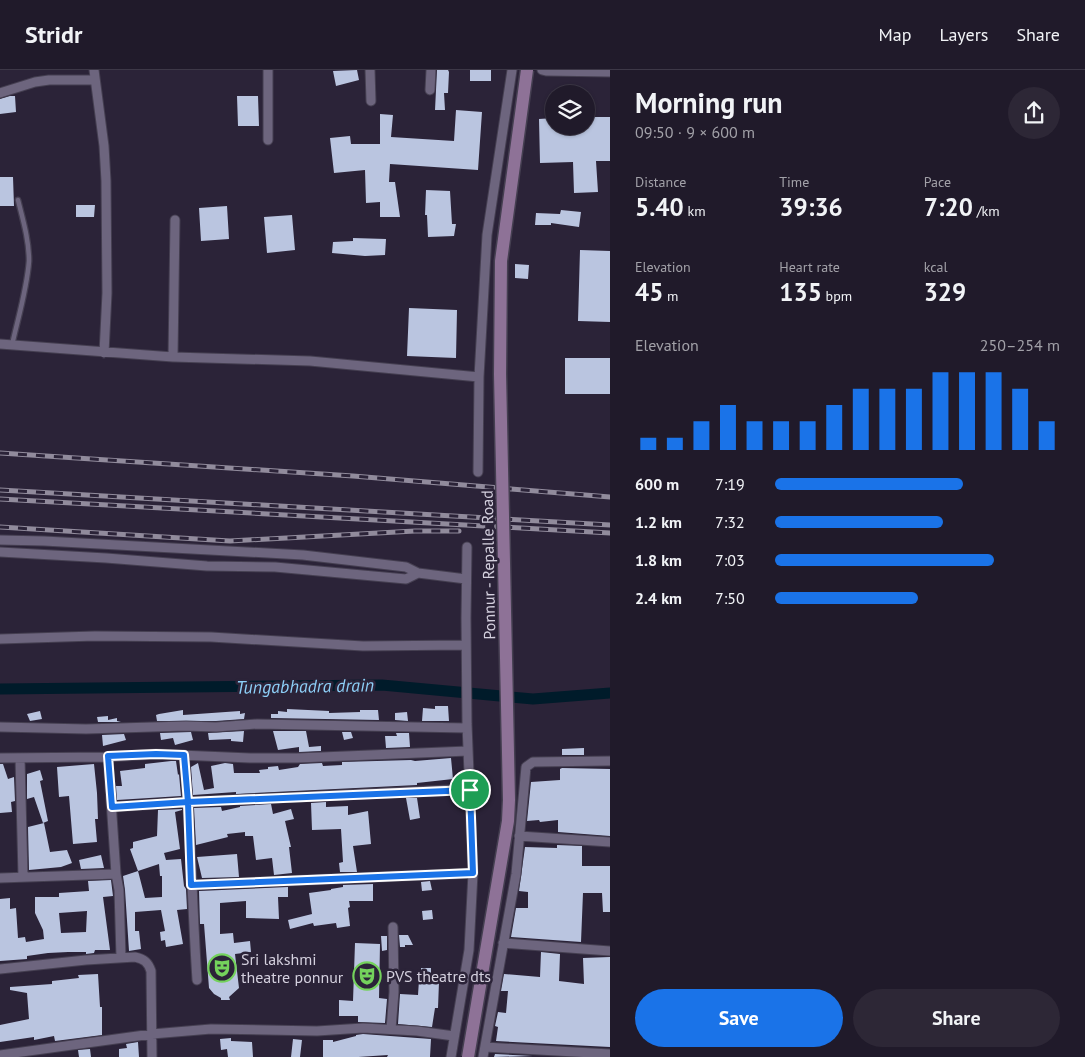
<!DOCTYPE html>
<html lang="en">
<head>
<meta charset="utf-8">
<style>
  body { margin:0; font-family:"PT Sans",sans-serif; background:#2d2736; color:#f1f3f6; height:100vh; display:flex; flex-direction:column; font-size:19px; white-space:nowrap }
  * { box-sizing:border-box; margin:0 }
  p { font-size:16px; color:#a2a1a8 }
  .icon { flex:none; width:28px; height:28px; fill:none; stroke:currentColor; stroke-width:2; stroke-linecap:round; stroke-linejoin:round }
  .map { position:relative; flex:1; overflow:hidden }
  .drawer { display:flex; flex-direction:column; background:#201a2a; width:475px }
  .drawer>* { flex:none }
  .buttons { position:absolute; left:545px; top:15px; display:grid; gap:10px }
  .buttons a { display:grid; place-items:center; width:50px; height:50px; border-radius:50%; background:#201a2a; box-shadow:0 1px 4px #0004,0 0 0 1px #3d3847; font-size:25px }
  .pin { position:absolute; display:grid; place-items:center; width:42px; height:42px; color:#fff; margin:-21px; border:2px solid #fff; border-radius:50%; box-shadow:0 1px 5px #0007 }
  .round { display:grid; place-items:center; flex:none; width:52px; height:52px; border-radius:26px; background:#2d2736 }
  .headline { display:flex; align-items:center; justify-content:space-between; height:85px; padding:0 25px }
  h1 { font-size:28px; font-weight:700; line-height:38px }
  .stats { display:grid; grid-template-columns:repeat(3,1fr); gap:8px; height:85px; padding:5px 25px }
  .stats div { display:grid; align-content:center }
  .stats b { font-size:25px; font-weight:700 }
  .stats small { font-size:14px; font-weight:400 }
  .stats p { font-size:14px }
  .chart { height:140px; padding:10px 25px }
  .chart p { display:flex; justify-content:space-between }
  .chart svg { width:100%; height:90px; margin-top:5px; stroke:#1a73e8; stroke-width:6 }
  .primary-button { display:flex; gap:10px; margin-top:auto; padding:10px 25px }
  .primary-button a { flex:1; height:58px; border-radius:30px; background:#1a73e8; color:#fff; font-size:20px; font-weight:700; line-height:58px; text-align:center }
  .primary-button a+a { background:#2d2736; color:#f1f3f6 }
  ul { padding:0 25px; list-style:none; font-size:16px }
  li { display:grid; grid-template-columns:80px 60px 1fr; align-items:center; height:38px }
  li i { height:12px; border-radius:6px; background:#1a73e8 }
  header { display:flex; align-items:center; gap:30px; box-sizing:border-box; height:70px; padding:0 25px; background:#201a2a; border-bottom:1px solid #3d3847 }
  header strong { font-size:24px }
  nav { display:flex; gap:28px; margin-inline-start:auto; font-size:18px }
  main { display:flex; flex:1; min-height:0 }
  .map>svg:first-child { display:block }
</style>
</head>
<body>
<header>
<strong>Stridr</strong>
<nav><a>Map</a><a>Layers</a><a>Share</a></nav>
</header>
<main>
<div class="map">
<svg width="610" height="987" viewBox="0 0 610 987">
  <rect width="100%" height="100%" fill="#2b2338"/>
  <g fill="none" stroke-linecap="round" stroke-linejoin="round">
    <path stroke="#001b2a" stroke-width="11" d="M 0,619 L 382,615 L 533,629 L 610,623"/>
  </g>
  <path fill="#bac5e0" fill-rule="evenodd" d="M 357,0 L 359,10 L 336,16 L 333,1 Z
    M 437,0 L 448,0 L 449,2 L 448,23 L 444,23 L 445,40 L 435,40 Z
    M 470,0 L 491,0 L 491,11 L 470,11 Z
    M 10,26 L 15,26 L 16,42 L 0,44 L 0,29 Z
    M 237,26 L 258,26 L 259,56 L 238,56 Z
    M 456,40 L 482,42 L 478,100 L 390,94 L 389,112 L 395,112 L 400,147 L 380,147 L 380,132 L 366,133 L 365,100 L 334,103 L 330,68 L 350,66 L 351,74 L 380,74 L 380,44 L 393,45 L 391,67 L 454,71 Z
    M 586,47 L 610,47 L 610,91 L 596,91 L 598,122 L 574,123 L 573,92 L 540,93 L 539,49 L 554,48 L 554,56 L 586,56 Z
    M 0,107 L 13,107 L 14,136 L 0,136 Z
    M 426,120 L 450,121 L 452,154 L 456,154 L 454,166 L 428,167 L 427,145 L 425,145 Z
    M 76,135 L 95,135 L 94,147 L 76,147 Z
    M 227,136 L 229,169 L 201,171 L 199,138 Z
    M 561,140 L 581,142 L 579,157 L 551,153 L 551,155 L 535,155 L 536,143 L 560,144 Z
    M 292,145 L 295,180 L 267,183 L 264,147 Z
    M 353,168 L 386,169 L 385,185 L 365,186 L 332,183 L 333,172 L 353,171 Z
    M 580,180 L 610,181 L 610,252 L 578,251 Z
    M 515,194 L 529,195 L 528,209 L 515,208 Z
    M 409,238 L 457,240 L 456,288 L 407,286 Z
    M 565,288 L 610,288 L 610,324 L 565,324 Z
    M 435,636 L 448,636 L 449,651 L 422,651 L 423,638 L 435,639 Z
    M 287,639 L 329,641 L 329,643 L 360,642 L 360,640 L 378,640 L 379,650 L 271,648 L 271,644 L 278,644 L 278,641 L 287,642 Z
    M 183,640 L 183,645 L 240,641 L 240,644 L 245,643 L 244,649 L 216,651 L 157,651 L 156,645 L 159,644 Z
    M 40,641 L 42,649 L 30,651 L 27,644 Z
    M 407,642 L 408,651 L 395,650 L 395,643 Z
    M 108,646 L 108,650 L 117,648 L 117,651 L 121,652 L 98,652 L 97,647 Z
    M 244,661 L 243,672 L 231,671 L 231,669 L 209,670 L 208,663 Z
    M 273,661 L 306,661 L 309,677 L 321,676 L 321,681 L 299,682 L 299,677 L 278,680 Z
    M 191,662 L 193,670 L 175,675 L 173,668 L 161,670 L 160,663 Z
    M 342,662 L 351,662 L 353,668 L 344,670 Z
    M 396,663 L 409,663 L 410,677 L 386,678 L 385,666 L 397,666 Z
    M 124,664 L 126,670 L 103,676 L 102,665 Z
    M 584,678 L 584,685 L 562,685 L 562,679 Z
    M 451,688 L 453,709 L 417,713 L 417,715 L 236,724 L 236,722 L 193,725 L 191,697 L 198,693 L 204,720 L 214,718 L 211,696 L 225,693 L 233,694 L 234,703 L 260,703 L 259,700 L 268,699 L 268,697 L 278,696 L 279,700 L 298,697 L 300,694 L 322,693 L 323,696 L 342,695 L 342,692 L 411,690 L 415,691 Z
    M 171,691 L 176,691 L 178,705 L 179,704 L 181,726 L 117,730 L 116,716 L 122,716 L 120,701 L 145,698 L 145,694 Z
    M 0,694 L 3,694 L 8,709 L 14,707 L 15,731 L 11,732 L 12,742 L 0,743 Z
    M 94,694 L 97,723 L 98,749 L 95,749 L 97,772 L 73,774 L 69,726 L 59,727 L 57,697 Z
    M 562,698 L 610,699 L 610,766 L 558,762 L 558,750 L 540,752 L 539,750 L 527,751 L 531,712 L 560,710 L 560,699 Z
    M 40,700 L 43,710 L 40,711 L 48,751 L 43,753 L 34,727 L 27,729 L 27,704 Z
    M 406,728 L 417,728 L 420,748 L 410,750 Z
    M 326,732 L 326,737 L 348,736 L 348,745 L 368,741 L 371,774 L 353,776 L 357,802 L 340,802 L 339,793 L 343,792 L 341,759 L 312,760 L 311,733 Z
    M 271,734 L 273,744 L 291,739 L 294,749 L 285,751 L 291,777 L 289,777 L 292,803 L 274,805 L 272,788 L 256,790 L 253,766 L 245,766 L 245,762 L 227,764 L 228,767 L 196,775 L 194,738 L 221,737 L 222,741 L 240,737 L 240,736 Z
    M 182,739 L 182,742 L 182,740 L 175,742 L 180,779 L 164,783 L 166,790 L 181,789 L 184,816 L 186,819 L 187,839 L 177,840 L 183,874 L 166,877 L 165,870 L 161,871 L 160,862 L 165,861 L 161,840 L 135,842 L 135,861 L 139,861 L 141,879 L 129,881 L 125,820 L 123,806 L 138,801 L 145,828 L 162,827 L 162,806 L 160,806 L 159,794 L 138,801 L 130,779 L 133,778 L 133,772 L 157,766 L 158,740 Z
    M 44,753 L 50,782 L 67,780 L 72,793 L 61,797 L 29,800 L 28,757 Z
    M 557,775 L 582,776 L 582,796 L 610,796 L 610,842 L 603,842 L 602,823 L 583,823 L 581,872 L 511,867 L 516,838 L 528,838 L 528,822 L 519,821 L 525,777 L 557,778 Z
    M 237,784 L 239,807 L 202,808 L 197,787 Z
    M 101,785 L 104,798 L 81,799 L 79,790 Z
    M 111,810 L 113,826 L 103,827 L 110,880 L 95,880 L 94,883 L 86,884 L 86,882 L 68,882 L 48,883 L 27,886 L 27,889 L 0,891 L 0,829 L 10,828 L 10,839 L 16,838 L 18,868 L 25,867 L 26,872 L 44,869 L 43,860 L 35,843 L 35,827 L 59,827 L 59,823 L 89,821 L 88,811 ZM 87,841 L 86,862 L 61,863 L 59,843 Z
    M 430,811 L 432,820 L 422,821 L 421,812 Z
    M 373,814 L 373,831 L 349,831 L 350,837 L 348,838 L 350,856 L 337,858 L 336,853 L 314,856 L 313,853 L 290,859 L 288,850 L 312,844 L 309,823 L 331,820 L 331,819 L 343,817 L 343,815 Z
    M 288,817 L 288,827 L 278,827 L 279,849 L 246,848 L 246,831 L 220,833 L 220,864 L 233,863 L 234,873 L 250,871 L 251,882 L 235,884 L 239,918 L 229,927 L 230,930 L 221,930 L 221,928 L 214,924 L 209,918 L 204,854 L 200,854 L 199,821 Z
    M 432,840 L 433,849 L 423,850 L 422,841 Z
    M 399,865 L 408,865 L 413,875 L 405,875 L 405,877 L 400,877 Z
    M 381,866 L 387,866 L 387,880 L 382,881 Z
    M 355,873 L 380,874 L 379,928 L 387,929 L 385,953 L 358,952 L 358,946 L 339,946 L 339,930 L 353,931 Z
    M 541,882 L 560,884 L 559,911 L 584,914 L 583,888 L 610,887 L 610,977 L 496,971 L 498,957 L 495,956 L 498,942 L 506,943 L 508,921 L 501,921 L 504,904 L 540,907 Z
    M 421,898 L 431,898 L 431,912 L 439,912 L 438,938 L 435,938 L 432,957 L 398,954 L 400,924 L 418,925 L 419,910 L 422,910 Z
    M 98,904 L 100,937 L 102,937 L 102,965 L 55,971 L 54,966 L 34,970 L 34,967 L 0,972 L 0,955 L 29,949 L 27,923 L 10,920 L 10,917 L 52,914 L 52,911 L 79,908 L 78,905 Z
    M 363,964 L 431,969 L 430,987 L 387,987 L 388,985 L 358,987 L 323,987 L 323,970 L 333,970 L 333,972 L 356,966 L 356,965 Z
    M 231,968 L 231,971 L 252,972 L 253,987 L 228,987 L 227,979 L 221,980 L 220,969 Z
    M 293,969 L 302,970 L 300,987 L 291,987 Z
    M 138,972 L 139,987 L 119,987 L 119,979 L 127,978 L 126,974 Z
    M 90,979 L 91,987 L 79,987 L 78,980 Z
    M 495,984 L 533,986 L 494,987 Z"/>
  <g fill="none" stroke-linecap="round" stroke-linejoin="round">
    <g stroke="#453f51" stroke-width="7">
      <path id="lane" d="M 12,275 C 18,248 27,219 29,191 C 29,170 23,150 18,130"/>
    </g>
    <g stroke="#453f51" stroke-width="11">
      <path id="street" d="M 94,0 L 104,76 L 106,111 L 107,223 L 104,283
        M 268,0 L 268,70
        M 370,0 L 371,31
        M 542,0 L 546,1 L 610,2
        M 430,20 L 431,0
        M 0,23 L 35,12 L 49,10 L 95,10
        M 0,274 L 173,287 L 310,291 L 479,307
        M 173,287 L 175,150
        M 478,402 L 479,307 L 487,165 L 512,0
        M 0,470 L 44,471 L 303,485 L 406,497 L 418,503 L 466,509
        M 0,482 L 106,488 L 207,496 L 275,497 L 406,509 L 418,503
        M 0,569 L 95,566 L 211,567 L 363,576 L 466,575
        M 0,657 L 86,659 L 186,656 L 216,657 L 257,654 L 467,658
        M 184,685 C 191,760 192,835 197,910
        M 0,688 L 108,687
        M 20,688 L 23,806
        M 112,737 L 188,732 L 470,719
        M 519,766 L 610,772
        M 0,808 L 116,804
        M 191,815 L 473,803
        M 503,873 L 610,881
        M 121,887 L 119,820 L 116,804 L 108,687 L 156,684 L 250,688 L 297,688 L 468,681
        M 0,899 L 86,890 L 135,887 C 144,889 148,892 151,901 L 152,987
        M 391,959 L 394,922 L 393,857
        M 485,977 L 610,984
        M 0,985 L 152,964 L 211,959 L 317,961 L 363,958 L 417,961 L 454,966
        M 451,987 L 469,880 L 473,803 L 467,654 L 466,548 L 467,477
        M 483,987 L 516,804 L 526,697 L 533,692 L 610,691"/>
    </g>
    <use href="#lane" stroke="#6d657e" stroke-width="4.5"/>
    <use href="#street" stroke="#6d657e" stroke-width="9"/>
    <g stroke="#918b9c" stroke-width="5">
      <path id="rail" d="M 0,383 L 353,406 L 610,427
        M 0,420 L 610,455
        M 0,429 L 610,463
        M 0,457 L 230,471 L 415,461 L 459,461"/>
    </g>
    <use href="#rail" stroke="#2b2338" stroke-width="3" stroke-dasharray="9" stroke-linecap="butt"/>
    <g stroke="#453f51" stroke-width="15" stroke-linecap="butt">
      <path id="secondary-bridge" d="M 468,987 L 508,751 L 509,730 L 500,304 L 501,191 L 527,0"/>
    </g>
    <use href="#secondary-bridge" stroke="#8e7297" stroke-width="12"/>
  </g>
  <g fill="none" stroke-linecap="round" stroke-linejoin="round">
    <g stroke="#fff" stroke-width="10">
      <path id="route" d="M 470,720 L 188,732 L 112,737 L 108,686 L 156,684 L 184,685 L 188,732 L 191,815 L 473,803 L 470,720"/>
    </g>
    <use href="#route" stroke="#1a73e8" stroke-width="6"/>
  </g>
  <defs>
    <g id="theatre-ring" transform="scale(1.4375)"><circle r="9.5" fill="#2b2338" stroke="#74d25c" stroke-width="1.5"/><path d="M-5-5.5Q0-4 5-5.5V0Q5 5 0 6Q-5 5-5 0ZM-3.3-2.5H-1v1.5H-3.3ZM1-2.5H3.3v1.5H1ZM-2.8 1Q0 5.5 2.8 1Z" fill="#74d25c"/></g>
  </defs>
  <g fill-rule="evenodd">
    <use href="#theatre-ring" x="222" y="898"/>
    <use href="#theatre-ring" x="367" y="906"/>
  </g>
  <g text-anchor="middle" dominant-baseline="central" stroke-width="5" stroke-linejoin="round" paint-order="stroke">
    <g font-size="16" fill="#d4d0de" stroke="#2b2338">
      <text transform="translate(488 495) rotate(-91)">Ponnur - Repalle Road</text>
    </g>
    <g font-size="16" fill="#d4d0de" stroke="#2b2338" text-anchor="start">
      <text x="241" y="889">Sri lakshmi<tspan x="241" dy="18">theatre ponnur</tspan></text>
      <text x="386" y="906">PVS theatre dts</text>
    </g>
    <g font-size="18" font-style="italic" fill="#8dcff7" stroke="#2b2338">
      <text transform="translate(305 616) rotate(-1)">Tungabhadra drain</text>
    </g>
  </g>
</svg>
<div class="buttons">
<a><svg class="icon" aria-label="layers" viewBox="0 0 24 24"><path d="M12 4l9 5-9 5-9-5zM3 14l9 5 9-5"/></svg></a>
</div>
<div class="pin" style="left:470px;top:720px;background:#1e9e55"><svg class="icon" aria-label="arrive" viewBox="0 0 24 24"><path d="M6 21V4h12l-3 4 3 4H6"/></svg></div>
</div>
<section class="drawer">
<div class="headline"><div><h1>Morning run</h1><p>09:50 · 9 × 600 m</p></div><a class="round"><svg class="icon" aria-label="share" viewBox="0 0 24 24"><path d="M12 15V3M7 8l5-5 5 5M5 13v7h14v-7"/></svg></a></div>
<div class="stats">
<div><p>Distance</p><b>5.40<small> km</small></b></div>
<div><p>Time</p><b>39:36</b></div>
<div><p>Pace</p><b>7:20<small> /km</small></b></div>
</div>
<div class="stats">
<div><p>Elevation</p><b>45<small> m</small></b></div>
<div><p>Heart rate</p><b>135<small> bpm</small></b></div>
<div><p>kcal</p><b>329</b></div>
</div>
<div class="chart"><p><span>Elevation</span>250–254 m</p>
<svg viewBox="0 0 160 44" preserveAspectRatio="none"><path d="M5 44V38M15 44V38M25 44V30M35 44V22M45 44V30M55 44V30M65 44V30M75 44V22M85 44V14M95 44V14M105 44V14M115 44V6M125 44V6M135 44V6M145 44V14M155 44V30"/></svg>
</div>
<ul>
<li><b>600 m</b>7:19<i style="width:66%"></i></li>
<li><b>1.2 km</b>7:32<i style="width:59%"></i></li>
<li><b>1.8 km</b>7:03<i style="width:77%"></i></li>
<li><b>2.4 km</b>7:50<i style="width:50%"></i></li>
</ul>
<div class="primary-button"><a>Save</a><a>Share</a></div>
</section>
</main>
</body>
</html>
